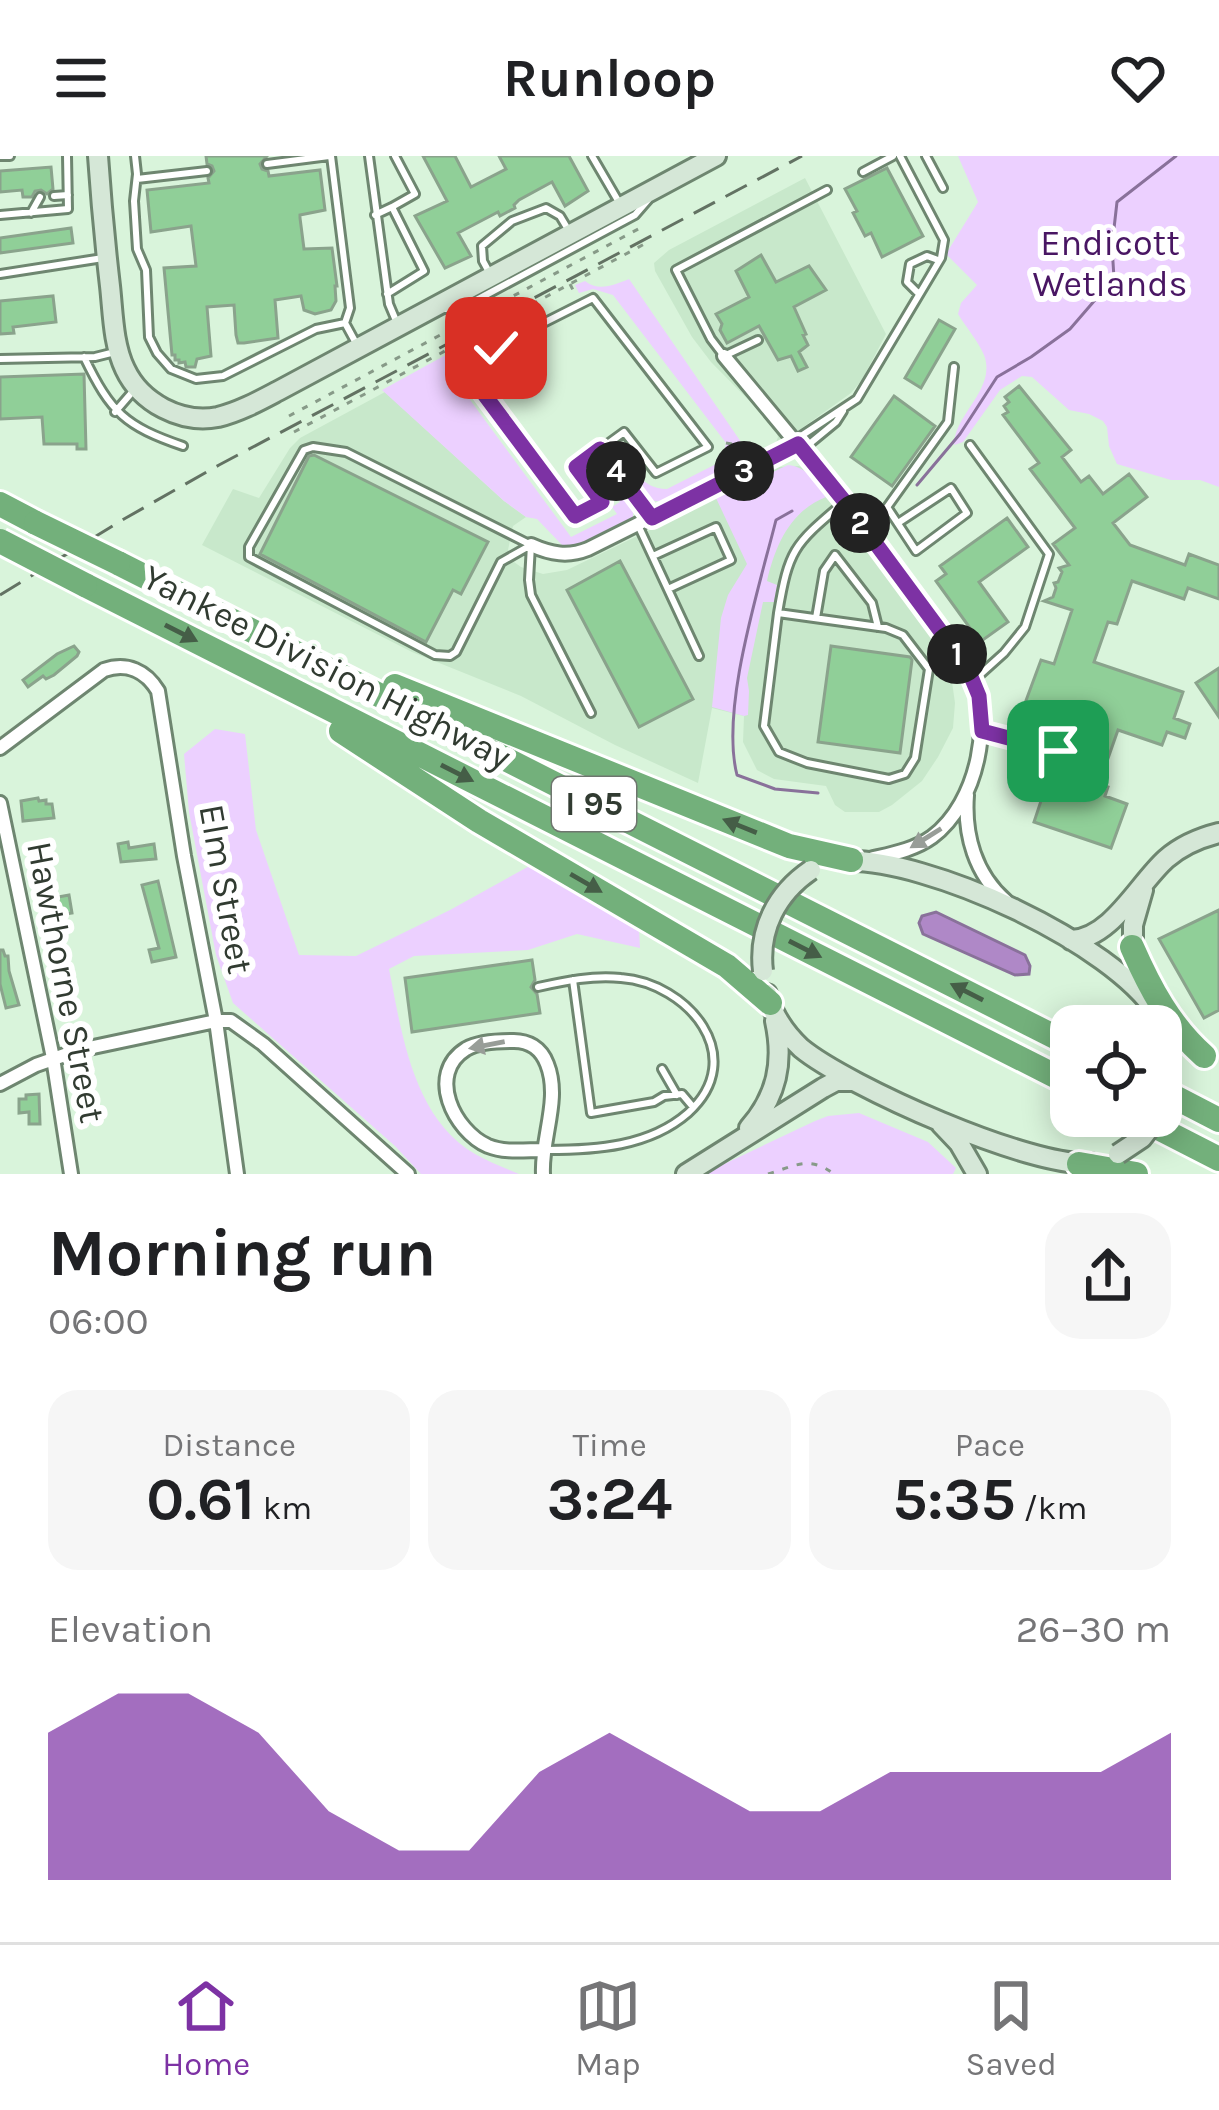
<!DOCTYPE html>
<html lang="en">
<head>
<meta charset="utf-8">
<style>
  body { margin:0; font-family:Karla,sans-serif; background:#f6f6f6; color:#202124; height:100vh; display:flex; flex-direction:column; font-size:45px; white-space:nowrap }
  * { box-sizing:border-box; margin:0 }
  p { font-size:39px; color:#757577 }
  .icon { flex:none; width:66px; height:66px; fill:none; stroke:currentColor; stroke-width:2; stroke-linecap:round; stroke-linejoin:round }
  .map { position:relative; height:1018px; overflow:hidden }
  .sheet { display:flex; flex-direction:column; background:#fff; flex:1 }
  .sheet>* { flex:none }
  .buttons { position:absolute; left:1050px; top:849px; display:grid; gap:24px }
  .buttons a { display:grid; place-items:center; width:132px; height:132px; border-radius:24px; background:#fff; box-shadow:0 6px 30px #0003; font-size:60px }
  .pin { position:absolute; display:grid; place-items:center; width:102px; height:102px; color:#fff; margin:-51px; border-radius:24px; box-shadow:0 6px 18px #0006 }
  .km { position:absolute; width:60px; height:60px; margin:-30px; border-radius:50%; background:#222; color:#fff; font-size:33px; line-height:60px; text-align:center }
  .round { display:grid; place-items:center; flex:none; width:126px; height:126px; border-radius:36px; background:#f6f6f6 }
  .overview { display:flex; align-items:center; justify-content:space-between; height:204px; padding:0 48px }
  h1 { font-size:66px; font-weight:700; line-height:90px }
  .metrics { display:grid; grid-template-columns:repeat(3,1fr); gap:18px; height:204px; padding:12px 48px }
  .metrics div { display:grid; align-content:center; border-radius:30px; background:#f6f6f6; text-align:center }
  .metrics b { font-size:60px; font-weight:700 }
  .metrics small { font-size:33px; font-weight:400 }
  .metrics p { font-size:33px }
  .chart { height:336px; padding:24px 48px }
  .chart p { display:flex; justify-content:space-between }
  .chart svg { width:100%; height:216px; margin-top:12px; fill:#7d32a4; opacity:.7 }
  header { display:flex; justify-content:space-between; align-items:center; height:156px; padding:0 48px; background:#fff; font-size:54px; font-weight:700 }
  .tab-bar { display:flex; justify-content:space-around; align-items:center; height:168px; border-top:3px solid #e0e0e0; background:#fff; font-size:33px; color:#757577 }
  .tab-bar a { display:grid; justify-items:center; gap:6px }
  .tab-bar .active { color:#7d32a4 }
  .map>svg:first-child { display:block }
</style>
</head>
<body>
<header><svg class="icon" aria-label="menu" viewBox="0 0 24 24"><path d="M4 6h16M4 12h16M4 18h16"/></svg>Runloop<svg class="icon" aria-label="heart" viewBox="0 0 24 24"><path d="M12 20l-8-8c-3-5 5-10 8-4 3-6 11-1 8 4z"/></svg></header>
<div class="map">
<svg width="1219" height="1018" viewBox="0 0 1219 1018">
  <rect width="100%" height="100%" fill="#d9f4db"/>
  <path fill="#c8e8cb" d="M 805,22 L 886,178 L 862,224 L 851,237 L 774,292 L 778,281 L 774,270 L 711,206 L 692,181 L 655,115 L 654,107 L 669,94 Z
    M 385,236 L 504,345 L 526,361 L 513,370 L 508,394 L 514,406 L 521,411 L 543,418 L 567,414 L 780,311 L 799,310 L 809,317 L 935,486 L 952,526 L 955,547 L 953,572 L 938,601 L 922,625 L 892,649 L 879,656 L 845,656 L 835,649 L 826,630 L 774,623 L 757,614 L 743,586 L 744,560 L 712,552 L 698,627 L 615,589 L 521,540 L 412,496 L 202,389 L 233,333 L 259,342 L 290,292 L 300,282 Z"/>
  <path fill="#ecd0ff" d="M 958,0 L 1219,0 L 1219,331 L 1200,324 L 1171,324 L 1117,308 L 1109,290 L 1107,271 L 1103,265 L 1089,258 L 1069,254 L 1032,221 L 1022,220 L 1000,234 L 963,286 L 954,289 C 954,258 997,233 984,199 C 978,185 966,171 958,158 L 961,147 L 977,129 L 946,98 L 978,46 Z
    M 629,123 L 752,302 C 733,312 670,353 652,344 C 641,339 622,309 614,298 L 612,292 L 616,292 C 631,310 641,333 667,333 L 722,305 L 726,287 L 613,139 L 593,133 L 579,137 L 575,129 L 585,125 C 599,136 614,129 629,123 Z
    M 482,179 L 485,188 C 470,198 456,213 462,233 L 571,381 L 617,358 L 612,351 L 620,346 L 596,310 L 598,303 L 633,351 L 633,364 L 581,389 L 562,389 L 537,363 L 526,361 L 504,345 L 382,234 Z
    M 788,309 C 808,311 815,326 826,341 C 790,355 775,390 767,425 L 777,429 L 774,446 L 763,446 L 747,522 L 749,535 L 748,559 L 744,560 L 712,551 L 721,462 L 728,439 L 747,408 L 716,342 Z
    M 215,573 L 245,578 L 256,674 L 299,799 L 356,800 L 450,754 L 533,708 L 581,735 L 639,774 L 640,792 L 577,778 L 528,794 L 414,800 L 389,813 C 402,878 413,962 475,998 C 489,1006 505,1012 519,1018 L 421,1018 L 395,990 L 233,847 L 216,799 L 189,656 L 184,598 Z
    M 859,957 L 928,986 L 956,1012 L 953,1018 L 703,1018 L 815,965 L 828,960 Z"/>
  <path fill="#af88c7" stroke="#89719a" stroke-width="3" d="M 936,756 L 1025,799 L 1030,810 L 1029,818 L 1015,819 L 923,778 L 919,767 L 922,760 Z"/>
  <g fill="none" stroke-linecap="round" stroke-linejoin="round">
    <path stroke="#89719a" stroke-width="3" d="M 917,329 L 960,278 L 997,221 L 1031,201 L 1070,173 L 1114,122 L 1112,90 L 1117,46 L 1176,0
      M 792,355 L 776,364 C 759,432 720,553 737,619 L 775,633 L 818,637"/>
  </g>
  <path fill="#90cf98" stroke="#8aa38c" stroke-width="3" d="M 206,0 L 267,0 L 260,8 L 262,13 L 268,15 L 269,20 L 320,14 L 325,54 L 300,59 L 300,62 L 304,93 L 332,92 L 337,130 L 335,130 L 336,145 L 331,154 L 315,158 L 304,154 L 301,140 L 275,144 L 278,182 L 244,187 L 238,187 L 236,179 L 234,149 L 207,151 L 211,200 L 197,203 L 195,211 L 186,211 L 185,206 L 179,207 L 179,204 L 175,204 L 175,199 L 172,199 L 164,112 L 196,110 L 191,70 L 151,76 L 147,34 L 209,27 L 208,22 L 214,15 L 212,10 L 207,8 Z
    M 423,0 L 455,0 L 471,31 L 506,13 L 499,0 L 569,0 L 588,35 L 565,50 L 552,26 L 519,44 L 514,49 L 515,52 L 500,60 L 498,56 L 458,77 L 471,100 L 445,112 L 415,60 L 447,45 Z
    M 51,11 L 53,33 L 47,38 L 41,34 L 35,35 L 32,41 L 23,41 L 22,34 L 0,36 L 0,15 Z
    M 887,12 L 923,80 L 882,101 L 871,77 L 865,80 L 853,57 L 857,55 L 845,33 Z
    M 71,72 L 73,87 L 0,97 L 0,82 Z
    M 761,99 L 776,126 L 809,110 L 826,134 L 794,151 L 806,178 L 803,179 L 808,189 L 799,196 L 807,211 L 798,215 L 791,200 L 778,204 L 759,170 L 727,187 L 720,174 L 722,168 L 716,158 L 749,141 L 736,115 Z
    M 53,140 L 56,166 L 13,171 L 14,177 L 0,178 L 0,145 Z
    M 939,164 L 955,173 L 921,232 L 905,222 Z
    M 84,218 L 86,293 L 77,293 L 77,288 L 44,288 L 42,261 L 0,263 L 0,221 Z
    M 1019,230 L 1071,294 L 1062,301 L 1081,326 L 1089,320 L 1103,338 L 1129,318 L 1147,341 L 1113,367 L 1130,389 L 1185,409 L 1189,398 L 1219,409 L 1219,443 L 1188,432 L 1184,443 L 1132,425 L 1117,468 L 1108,466 L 1094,506 L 1183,536 L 1174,562 L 1190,568 L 1185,582 L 1167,576 L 1162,589 L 1118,574 L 1099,628 L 1108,631 L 1105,640 L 1127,648 L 1111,692 L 1034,666 L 1044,636 L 1036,633 L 1039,625 L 1052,629 L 1054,622 L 1065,626 L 1082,579 L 1021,558 L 1041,504 L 1054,508 L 1072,454 L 1044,445 L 1053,441 L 1056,432 L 1054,427 L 1058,426 L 1062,416 L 1059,412 L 1069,409 L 1053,388 L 1075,372 L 1030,313 L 1039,307 L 1003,259 L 1008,256 L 1004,250 L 1009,246 L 1005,241 Z
    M 894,240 L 935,270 L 892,330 L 851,301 Z
    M 314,299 L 488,386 L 461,438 L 453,434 L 426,486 L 260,398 L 309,300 Z
    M 1007,362 L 1028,391 L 979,426 L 1008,466 L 980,486 L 936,425 L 946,418 L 940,410 Z
    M 620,405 L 693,543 L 639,571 L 567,434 Z
    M 74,490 L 79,496 L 77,500 L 54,519 L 46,523 L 43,520 L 28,531 L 23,524 L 57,498 Z
    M 831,490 L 910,501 L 912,504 L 900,597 L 818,586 Z
    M 1219,512 L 1219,561 L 1196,527 Z
    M 38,642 L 39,645 L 46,644 L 46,648 L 52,648 L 54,662 L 23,665 L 21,645 Z
    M 128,686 L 129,692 L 154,688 L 156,703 L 121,706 L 118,688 Z
    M 158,725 L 176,801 L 152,806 L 149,794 L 159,792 L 142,729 Z
    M 69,739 L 72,757 L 45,761 L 42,744 Z
    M 1219,754 L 1219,854 L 1204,862 L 1159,783 Z
    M 0,794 L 3,794 L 5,800 L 8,800 L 9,815 L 19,849 L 6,852 L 0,828 Z
    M 532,804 L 535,824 L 531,831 L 537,838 L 540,857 L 412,876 L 405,822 Z
    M 39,938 L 40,968 L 29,968 L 29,956 L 19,957 L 19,943 L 26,943 L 26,939 Z"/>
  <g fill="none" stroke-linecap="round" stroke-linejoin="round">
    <g stroke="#6e8670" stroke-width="12">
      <path id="lane" d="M 1,0 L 10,0
        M 135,0 L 137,18 L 134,45 L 137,93 L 146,114 L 149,181 L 157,197 L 171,213 L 196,223 L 223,220 L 316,173 L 345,167
        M 331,0 L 350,152 L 345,167 L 357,189
        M 369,0 L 389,148 L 397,167
        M 592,0 L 620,48
        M 926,0 L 943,32
        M 267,8 L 329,0
        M 863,16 L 893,0
        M 137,23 L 207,15
        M 54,40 L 68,39
        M 392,51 L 415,38 L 395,0
        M 31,57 L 40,41
        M 0,59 L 68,53 L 67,0
        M 375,59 L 392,51 L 424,115 L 387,138
        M 489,116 L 483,105 L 482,90 L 512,65 L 546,52 L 560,60 L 569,75
        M 0,118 L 103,102
        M 919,138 L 907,126 L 910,108 L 927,100 L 938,104
        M 593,142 L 708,291 L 656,317 L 624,276 L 576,311 L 602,346 L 575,360 L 472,222 L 470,212 L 486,196 Z
        M 445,153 L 469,148 L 635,59 L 648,44
        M 758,184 L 724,200 L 711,183 L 676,114 L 827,34
        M 84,201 C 111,257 125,270 183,290
        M 0,203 L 95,201 L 115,196
        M 115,256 L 134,234
        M 795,284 L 857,243 L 941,102 L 944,84 L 900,0
        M 970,289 L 1049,398 L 1025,471 L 1004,497 L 974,524
        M 313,291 L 346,296 L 531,389 L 501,406 L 456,496 L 450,500 L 435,499 L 249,401 L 249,391 L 304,294 Z
        M 600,293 L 649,359
        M 802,294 L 836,266 L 843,255
        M 887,351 L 916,395 L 967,357 L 951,332 L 898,367
        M 638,369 L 699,500
        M 870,375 L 948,266 L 954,211
        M 531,389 L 529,424 L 531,439 L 591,557
        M 653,400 L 716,371 L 731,404 L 668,433
        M 778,457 L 764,570 L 779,596 L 807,607 L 889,623 L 905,618 L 915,602 L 929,513 L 903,479 L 886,472 L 778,457 C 789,392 794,389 843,347
        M 816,462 L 824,415 L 835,399 L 872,447 L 878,471
        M 982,575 L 1058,595
        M 573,824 L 591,957 L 654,946 L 664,940 L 682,938 L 693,951
        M 538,831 C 565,825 593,819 621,822 C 688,827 750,901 688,957 C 649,991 595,994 547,994
        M 662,913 L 677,939"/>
    </g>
    <g stroke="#6e8670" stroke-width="18">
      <path id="street" d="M 724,200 L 845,346 L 967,511 C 996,561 978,647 932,681 C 914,694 891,698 870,703
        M 531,389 C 551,398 568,401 588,393 L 798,288
        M 0,592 L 104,514 C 127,506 146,515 158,535 L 184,700 L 216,865 L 237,1018
        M 967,639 C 964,679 975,718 1006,745
        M 0,647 L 53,902 L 71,1018
        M 0,928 L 36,909 L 79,894 L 216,865 L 231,865 L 263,888 L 408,1018
        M 543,1018 C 541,982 561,943 547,908 C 541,892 528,884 511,885 C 497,885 478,886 466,893 C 426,918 454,975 488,990 C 505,997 525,994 543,994"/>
    </g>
    <g stroke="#6e8670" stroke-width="24">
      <path id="secondary" d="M 98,0 C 101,44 105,87 110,130 C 113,157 113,188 125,213 C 141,247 181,268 218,261 C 239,256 259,245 278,235 L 716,0
        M 843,705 C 927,701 1114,787 1158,859 C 1165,870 1167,882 1170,894
        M 1071,784 C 1111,783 1139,727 1166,703 C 1182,689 1199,682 1219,677
        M 1133,801 L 1133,769 L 1143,734
        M 767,838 C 773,859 785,877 801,892 C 847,930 1033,1013 1091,1007
        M 941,968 L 959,987 L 977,1018
        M 749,972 C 777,940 784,906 775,865
        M 686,1018 L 823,932 L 836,925 L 854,925"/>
    </g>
    <g stroke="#fff" stroke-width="30">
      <path id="highway" d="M 0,348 L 36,367
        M 118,407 L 1071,889
        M 85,429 L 1071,928
        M 395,530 L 789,690 L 851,704
        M 341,575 L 479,665 L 727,810 L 770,847
        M 1132,791 C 1150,832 1170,870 1204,900
        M 1161,934 L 1219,964
        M 1135,960 L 1219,1003
        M 1079,1008 L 1136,1018"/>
    </g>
    <path stroke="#879a88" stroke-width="3" stroke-dasharray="6 9" stroke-linecap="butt" d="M 570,128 L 576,140
      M 289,260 L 642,71
      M 294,276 L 650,85
      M 726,287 L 759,293
      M 768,1018 C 795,1010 809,999 834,1018"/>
    <use href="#lane" stroke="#fff" stroke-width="6"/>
    <use href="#street" stroke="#fff" stroke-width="12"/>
    <use href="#secondary" stroke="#d5e7d7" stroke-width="18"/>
    <use href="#highway" stroke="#73b07b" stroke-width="24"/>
    <path stroke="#637263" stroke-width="3" stroke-dasharray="24 12" stroke-linecap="butt" d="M 0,439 L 124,363 L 219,309 L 802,0"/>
    <g stroke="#6e8670" stroke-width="24" stroke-linecap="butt">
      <path id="secondary-bridge" d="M 763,815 C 758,773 777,737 811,714
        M 1161,957 L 1170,931 L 1170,894
        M 1118,998 L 1142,982 L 1159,960"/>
    </g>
    <g stroke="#fff" stroke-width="30" stroke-linecap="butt">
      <path id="highway-bridge" d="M 36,367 L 118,407
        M 0,385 L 85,429"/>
    </g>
    <use href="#secondary-bridge" stroke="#d5e7d7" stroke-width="18"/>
    <use href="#highway-bridge" stroke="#73b07b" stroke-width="24"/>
  </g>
  <defs><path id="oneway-solid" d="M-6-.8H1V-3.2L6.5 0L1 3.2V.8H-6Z" transform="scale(3)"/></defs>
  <g fill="#455e47">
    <use href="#oneway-solid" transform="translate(181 477) rotate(27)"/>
    <use href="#oneway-solid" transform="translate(457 617) rotate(27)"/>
    <use href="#oneway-solid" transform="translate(740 670) rotate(-158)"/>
    <use href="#oneway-solid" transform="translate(586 727) rotate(30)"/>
    <use href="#oneway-solid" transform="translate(805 793) rotate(27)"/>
    <use href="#oneway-solid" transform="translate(967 836) rotate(-153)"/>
  </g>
  <g fill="#989d98">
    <use href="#oneway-solid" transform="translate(926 682) rotate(148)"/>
    <use href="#oneway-solid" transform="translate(487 889) rotate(169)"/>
  </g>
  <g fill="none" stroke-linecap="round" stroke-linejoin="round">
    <g stroke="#fff" stroke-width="24">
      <path id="route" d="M 496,192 L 473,206 L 470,212 L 472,222 L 575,360 L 602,346 L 576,311 L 600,293 L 652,362 L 798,288 L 845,346 L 967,511 L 979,540 L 982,575 L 1058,595"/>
    </g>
    <use href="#route" stroke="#7d32a4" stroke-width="15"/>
  </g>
  <g text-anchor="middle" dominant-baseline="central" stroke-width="12" stroke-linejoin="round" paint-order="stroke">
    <rect fill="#fff" stroke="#6f766f" stroke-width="3" x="552" y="621" width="84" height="54" rx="9"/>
    <g font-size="33" font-weight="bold" fill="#313b31">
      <text x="594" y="648">I 95</text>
    </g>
    <g font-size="36" fill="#491663" stroke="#fff">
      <text x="1110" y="87">Endicott<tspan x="1110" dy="41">Wetlands</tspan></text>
    </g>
    <g font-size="36" fill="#313b31" stroke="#fff">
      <text transform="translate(327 511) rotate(27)">Yankee Division Highway</text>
      <text transform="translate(226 733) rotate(80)">Elm Street</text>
      <text transform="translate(66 826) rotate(79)">Hawthorne Street</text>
    </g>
  </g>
</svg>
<div class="buttons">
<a><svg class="icon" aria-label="locate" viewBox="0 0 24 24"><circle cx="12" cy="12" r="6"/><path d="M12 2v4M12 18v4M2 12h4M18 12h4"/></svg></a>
</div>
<div class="pin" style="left:1058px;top:595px;background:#1e9e55"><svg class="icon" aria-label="arrive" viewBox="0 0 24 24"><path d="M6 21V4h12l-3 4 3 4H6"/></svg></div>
<div class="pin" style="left:496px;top:192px;background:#d93025"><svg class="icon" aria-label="check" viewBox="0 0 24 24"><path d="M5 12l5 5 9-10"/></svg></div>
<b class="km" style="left:957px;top:498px">1</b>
<b class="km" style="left:860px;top:367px">2</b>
<b class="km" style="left:744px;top:315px">3</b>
<b class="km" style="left:616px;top:315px">4</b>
</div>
<section class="sheet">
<div class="overview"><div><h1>Morning run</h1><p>06:00</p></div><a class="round"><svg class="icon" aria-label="share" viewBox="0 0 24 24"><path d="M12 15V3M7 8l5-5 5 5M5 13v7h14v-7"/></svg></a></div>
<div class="metrics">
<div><p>Distance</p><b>0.61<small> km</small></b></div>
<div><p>Time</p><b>3:24</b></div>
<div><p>Pace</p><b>5:35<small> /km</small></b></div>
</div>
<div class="chart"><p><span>Elevation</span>26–30 m</p>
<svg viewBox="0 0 160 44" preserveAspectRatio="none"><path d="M0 44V14L10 6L20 6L30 14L40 30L50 38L60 38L70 22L80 14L90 22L100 30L110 30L120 22L130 22L140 22L150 22L160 14V44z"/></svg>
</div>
</section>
<nav class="tab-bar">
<a class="active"><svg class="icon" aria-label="home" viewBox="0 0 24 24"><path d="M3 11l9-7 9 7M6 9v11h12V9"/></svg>Home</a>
<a><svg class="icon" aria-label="map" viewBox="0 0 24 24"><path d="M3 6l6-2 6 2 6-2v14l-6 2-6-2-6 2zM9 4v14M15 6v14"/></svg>Map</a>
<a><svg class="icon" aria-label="saved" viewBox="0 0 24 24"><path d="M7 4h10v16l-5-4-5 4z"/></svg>Saved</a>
</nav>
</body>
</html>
